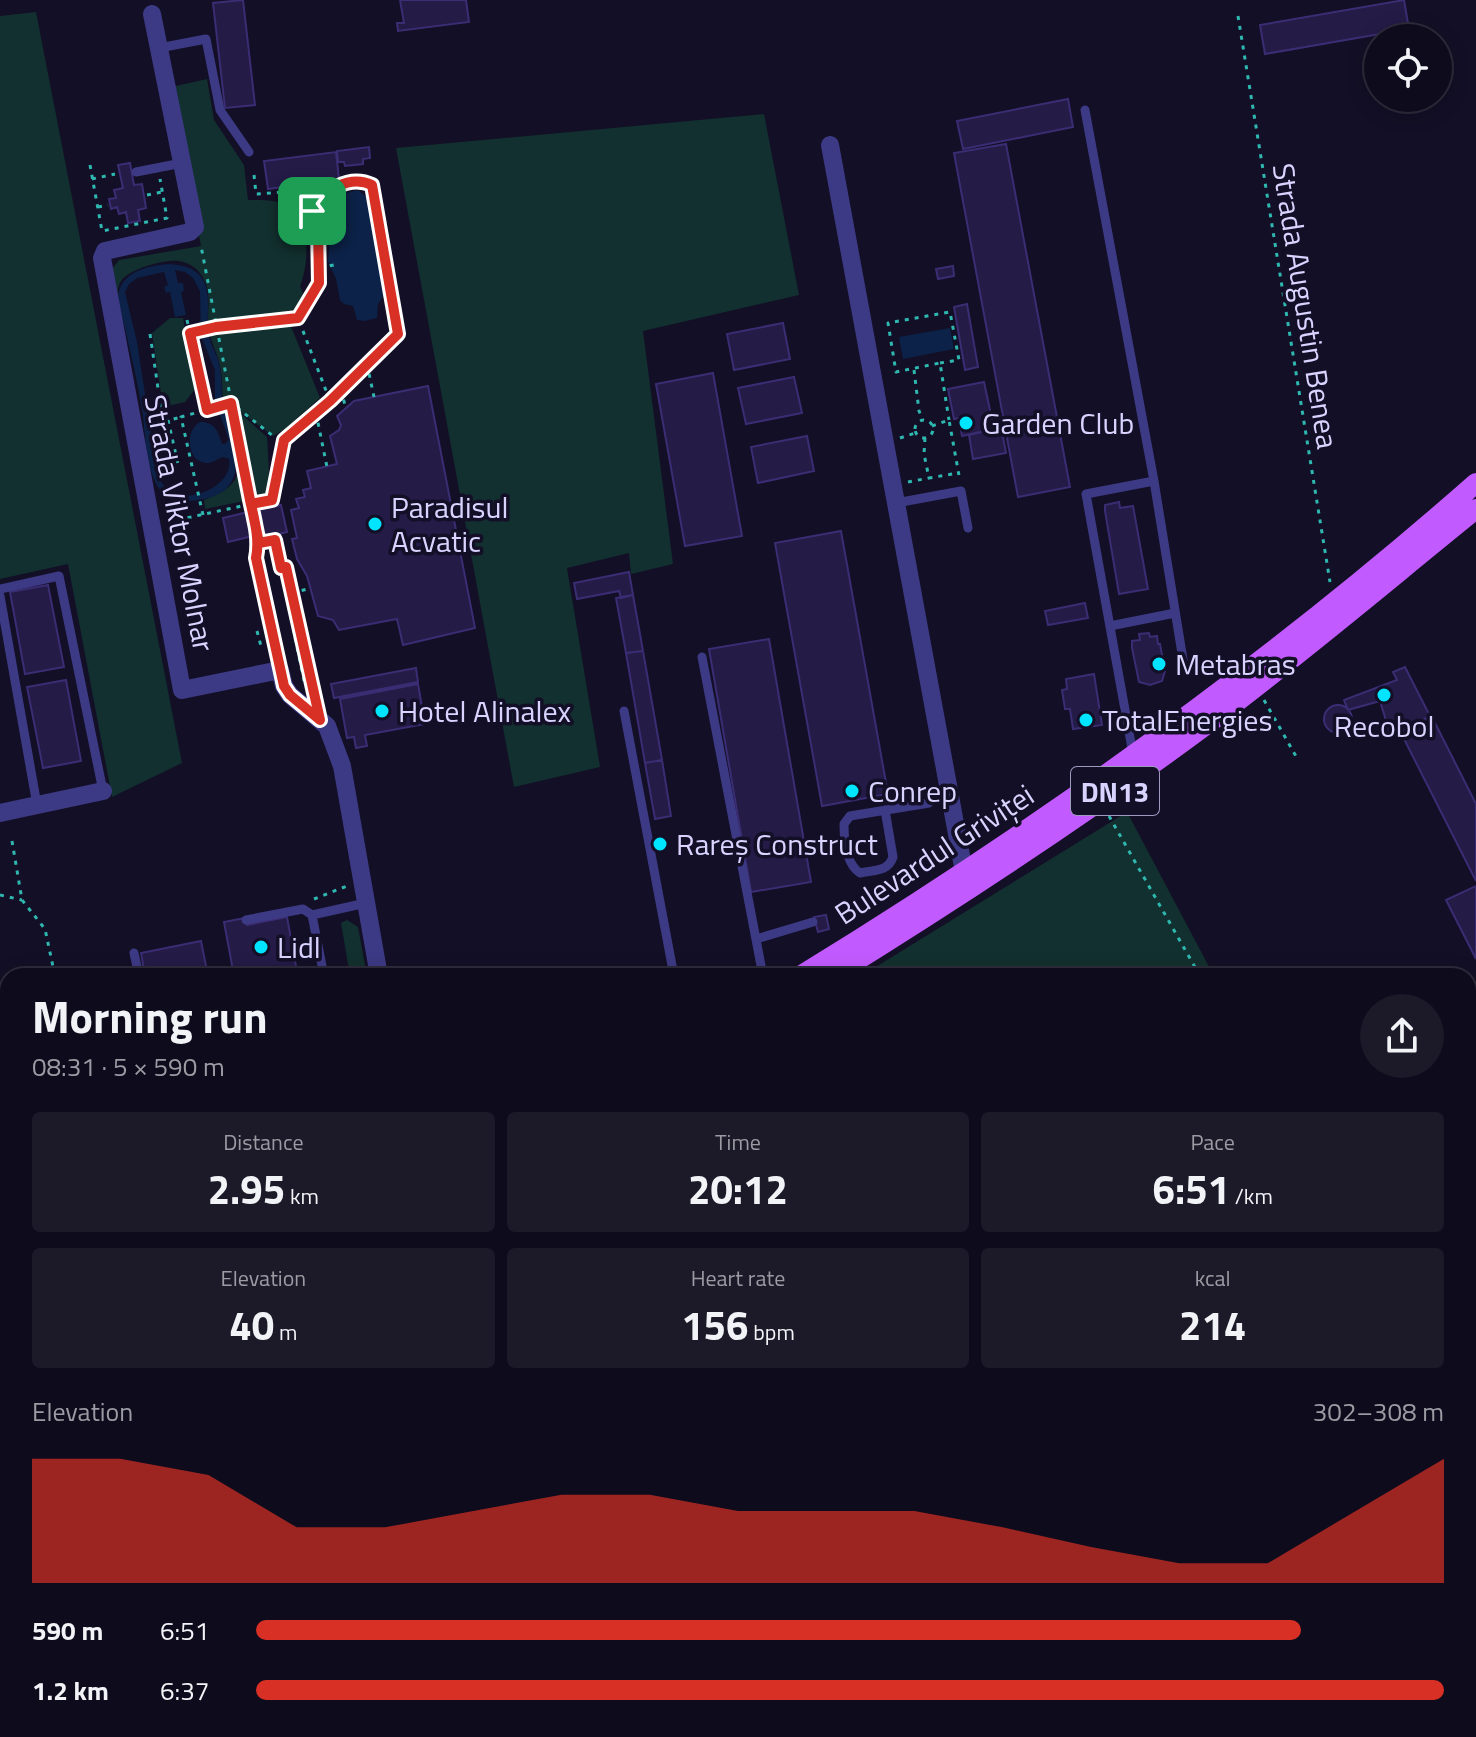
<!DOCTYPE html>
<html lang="en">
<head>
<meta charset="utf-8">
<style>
  body { margin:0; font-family:"Titillium Web",sans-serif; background:#1c1929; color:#f1f3f6; height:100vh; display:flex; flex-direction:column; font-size:30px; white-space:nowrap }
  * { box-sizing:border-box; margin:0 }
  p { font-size:26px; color:#9b9ba3 }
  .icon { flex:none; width:44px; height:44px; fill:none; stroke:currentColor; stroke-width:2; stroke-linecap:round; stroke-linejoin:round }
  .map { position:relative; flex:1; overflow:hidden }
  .sheet { position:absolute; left:0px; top:968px; width:1476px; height:770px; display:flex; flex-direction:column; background:#0e0b1c; border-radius:24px 24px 0 0; box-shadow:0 4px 20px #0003,0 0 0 2px #2e2b3b }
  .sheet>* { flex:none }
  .fabs { position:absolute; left:1364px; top:24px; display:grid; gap:16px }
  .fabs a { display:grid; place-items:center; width:88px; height:88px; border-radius:50%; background:#0e0b1c; box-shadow:0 4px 20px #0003,0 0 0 2px #2e2b3b; font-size:40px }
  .pin { position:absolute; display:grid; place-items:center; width:68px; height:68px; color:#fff; margin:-34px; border-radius:16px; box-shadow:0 4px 12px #0006 }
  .round { display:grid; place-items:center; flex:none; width:84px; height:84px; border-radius:42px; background:#1c1929 }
  .overview { display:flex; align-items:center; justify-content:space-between; height:136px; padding:0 32px }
  h1 { font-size:44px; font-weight:700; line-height:60px }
  .figures { display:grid; grid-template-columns:repeat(3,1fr); gap:12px; height:136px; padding:8px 32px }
  .figures div { display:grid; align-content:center; border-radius:8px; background:#1c1929; text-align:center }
  .figures b { font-size:40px; font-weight:700 }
  .figures small { font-size:22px; font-weight:400 }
  .figures p { font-size:22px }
  .chart { height:224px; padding:16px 32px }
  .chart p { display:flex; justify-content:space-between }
  .chart svg { width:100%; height:144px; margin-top:8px; fill:#d93025; opacity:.7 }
  ul { padding:0 32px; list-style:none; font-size:26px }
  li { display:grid; grid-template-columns:128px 96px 1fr; align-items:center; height:60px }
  li i { height:20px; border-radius:10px; background:#d93025 }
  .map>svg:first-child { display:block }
</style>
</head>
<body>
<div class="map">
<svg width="1476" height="1737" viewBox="0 0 1476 1737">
  <rect width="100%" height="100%" fill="#130f26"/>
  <path fill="#12302f" d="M 36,12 L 182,763 L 112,797 L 68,564 L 0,579 L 0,16 Z
    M 207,79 L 214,120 L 244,165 L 248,200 C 261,200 280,199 290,208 C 311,227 309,263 300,286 L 305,298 L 298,312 L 287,316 L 216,325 L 288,319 L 320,398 L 285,429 L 273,436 L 231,405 L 267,437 L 270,490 L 250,503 L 249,500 L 205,509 L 204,500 C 217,495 232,489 237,475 C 245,450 229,425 224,402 C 221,390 223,378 220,366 C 218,354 211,343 209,330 C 206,312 213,293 202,276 C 198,269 191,264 183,262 C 169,257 129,269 121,281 C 117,287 118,294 117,300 L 109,273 L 119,260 L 201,246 L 171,87 Z
    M 764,114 L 799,295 L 643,331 L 673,564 L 631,574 L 629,553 L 567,568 L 600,767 L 514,787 L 396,148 Z
    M 170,318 L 183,318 L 195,389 L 185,402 L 163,407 L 152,333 Z
    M 1127,812 L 1214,976 L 861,976 Z
    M 347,920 L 358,927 L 367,976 L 350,976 L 341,923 Z
    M 1476,1077 L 1476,1737 L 1423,1737 L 1422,1730 L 1468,1730 L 1468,1082 Z"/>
  <path fill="#0c2248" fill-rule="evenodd" d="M 358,190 L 371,201 L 385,284 L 385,293 L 378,304 L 377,318 L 364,321 L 357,320 L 353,306 L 344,304 L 340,300 L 336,279 L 328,261 L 330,236 L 326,217 L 326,204 L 334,196 Z
    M 168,264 C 182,265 197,267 204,282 C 212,299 205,318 209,336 C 211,346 217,354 219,364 C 223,378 220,392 224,406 C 236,447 255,498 189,501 C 178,502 165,498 158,487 C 145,465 146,435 142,410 C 138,384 132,359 126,333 C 124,319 113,300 121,286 C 130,269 151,266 168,264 ZM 175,270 L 185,272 L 193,278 L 200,291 L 201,336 L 215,370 L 215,400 L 229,440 L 225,444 L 222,444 C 218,431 215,422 200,422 C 185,430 186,461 206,463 C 212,464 218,458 224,457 L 229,459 C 234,484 193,503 172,493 C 164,488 160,481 157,472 L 137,342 L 125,292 L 129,284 L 137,278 L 164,272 L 168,285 L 164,287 L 166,293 L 170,292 L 175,317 L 186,315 L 181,293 L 184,290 L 183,283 L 178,283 Z
    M 950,328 L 954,349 L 903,359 L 899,337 Z"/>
  <path fill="#241b47" stroke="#3b2d73" stroke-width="2" d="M 243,0 L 255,105 L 225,108 L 213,3 Z
    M 400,0 L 466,0 L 469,22 L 398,31 L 397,23 L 404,23 Z
    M 1404,0 L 1409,29 L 1265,54 L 1260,25 Z
    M 1068,99 L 1073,127 L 963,149 L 957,121 Z
    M 1006,144 L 1070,487 L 1018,497 L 954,153 Z
    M 369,147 L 370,158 L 363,159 L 363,164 L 345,166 L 344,162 L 338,162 L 337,151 Z
    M 336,152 L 339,179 L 268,189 L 264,161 Z
    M 130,163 L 134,185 L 142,184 L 146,208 L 138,210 L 140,221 L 128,223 L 126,212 L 119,214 L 117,207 L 111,209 L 109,199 L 116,198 L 114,190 L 123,188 L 118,165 Z
    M 953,266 L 954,276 L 938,279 L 936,269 Z
    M 967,304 L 978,367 L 965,370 L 954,307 Z
    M 783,323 L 790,359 L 734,370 L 727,334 Z
    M 713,373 L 742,536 L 685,546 L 656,384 Z
    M 794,377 L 802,413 L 746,424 L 738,388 Z
    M 984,382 L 994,429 L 962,436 L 959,418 L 954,419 L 948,389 Z
    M 428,386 L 475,628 L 403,645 L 397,619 L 339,630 L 333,620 L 318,616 L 307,576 L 297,559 L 292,539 L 297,538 L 291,510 L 299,508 L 296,499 L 305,497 L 303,490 L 311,488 L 307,471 L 337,464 L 330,436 L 339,430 L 341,425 L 337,416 L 354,401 Z
    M 1000,421 L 1006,453 L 973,459 L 969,435 L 994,429 L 991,422 Z
    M 807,436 L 814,471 L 758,483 L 751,447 Z
    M 1119,502 L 1120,508 L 1133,506 L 1148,589 L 1119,594 L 1105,511 L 1105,505 Z
    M 281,505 L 287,532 L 263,538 L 257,510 Z
    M 248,512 L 253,536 L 228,542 L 223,518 Z
    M 841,531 L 888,794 L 822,806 L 775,543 Z
    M 629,572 L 633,595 L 621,598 L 619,591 L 577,599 L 574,583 Z
    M 48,585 L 64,667 L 25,674 L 10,592 Z
    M 633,595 L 643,651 L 626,653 L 616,598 Z
    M 1085,603 L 1088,618 L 1048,625 L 1045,611 Z
    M 1149,633 L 1150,637 L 1157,636 L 1158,644 L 1160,644 L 1165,671 L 1162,681 L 1150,685 L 1139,682 L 1132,648 L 1132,641 L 1140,640 L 1139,634 Z
    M 769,639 L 811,882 L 751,892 L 709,649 Z
    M 643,651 L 662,760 L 645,763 L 626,653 Z
    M 1405,667 L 1430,716 L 1388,739 L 1382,726 L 1387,724 L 1380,701 L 1348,710 L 1344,700 L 1397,680 L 1393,672 Z
    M 416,668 L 418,682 L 334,698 L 331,684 Z
    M 1094,674 L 1102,725 L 1073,729 L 1070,709 L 1065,709 L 1062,690 L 1067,689 L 1066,679 Z
    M 66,680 L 81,761 L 43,768 L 27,687 Z
    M 418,684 L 425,724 L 365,735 L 367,746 L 356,748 L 354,737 L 347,738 L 340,699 Z
    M1324 719a14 14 0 1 1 28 0a14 14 0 1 1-28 0Z
    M 1432,717 L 1476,804 L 1476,881 L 1401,733 Z
    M 662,760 L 671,816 L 655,819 L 645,763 Z
    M 1476,886 L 1476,959 L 1446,900 Z
    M 826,915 L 829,929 L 818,932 L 814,917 Z
    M 287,917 L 297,972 L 312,970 L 313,976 L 234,976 L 224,922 L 245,918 L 247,925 Z
    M 201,941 L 208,976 L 181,976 L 180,972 L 145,976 L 141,953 Z
    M 8,1219 L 8,1318 L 0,1320 L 0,1220 Z
    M 8,1486 L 8,1550 L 0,1536 L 0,1491 Z
    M 66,1730 L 109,1730 L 109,1731 L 83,1737 L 67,1737 Z
    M 812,1730 L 845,1730 L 847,1737 L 814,1737 Z
    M 875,1730 L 898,1730 L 900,1737 L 865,1737 L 864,1733 Z
    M 913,1730 L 942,1730 L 943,1737 L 914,1737 Z
    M 1273,1730 L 1300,1730 L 1301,1737 L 1274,1737 Z
    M 1317,1730 L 1359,1730 L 1360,1737 L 1318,1737 Z"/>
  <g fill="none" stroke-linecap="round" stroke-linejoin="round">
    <path stroke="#2fb8b0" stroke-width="3" stroke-dasharray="4 6" stroke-linecap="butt" d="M 1238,16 L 1330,582
      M 90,165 L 102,231 L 167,218 L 160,179
      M 254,175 L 256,194 C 270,194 288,189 299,197 C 322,213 325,255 319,280 C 316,293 304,306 298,318 L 330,401 L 284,440 L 272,500 L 251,504 L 258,546
      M 92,179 L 115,174
      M 147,195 L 162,192
      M 98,207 L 108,205
      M 313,209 C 323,189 350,175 372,185 L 398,334 L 330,401
      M 320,268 L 338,264
      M 187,320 L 207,410
      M 190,333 L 216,327 L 297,318
      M 150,334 L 163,422 L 181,417
      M 940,363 L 959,360 L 950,312 L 888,323 L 896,372 L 940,363 L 949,420
      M 367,364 L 374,397
      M 914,370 L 919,411 L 923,420
      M 341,390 L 346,409
      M 316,413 L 327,467
      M 168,420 L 178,464
      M915 429a9 9 0 1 1 18 0a9 9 0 1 1-18 0Z
      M 932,426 L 949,420 L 960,481
      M 900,438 L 915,433
      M 925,438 L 924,454 L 929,478 L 958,473
      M 908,482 L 929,478
      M 203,515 L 181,417 L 231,403 L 273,436 L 283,440
      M 168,522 L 251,504 L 201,246
      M 279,534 L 314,694
      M 275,540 L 305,686 L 312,685
      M 261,542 L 277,539
      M 292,593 L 311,588
      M 257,631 L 262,650
      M 1264,700 L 1297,758
      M 1109,816 L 1200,976
      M 12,841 L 22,900 L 45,929 L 55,976
      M 0,895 L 22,900
      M 314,899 L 347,886
      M 1468,1342 L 1476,1340
      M 1468,1393 L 1476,1392
      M 1468,1622 L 1476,1619
      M 1437,1730 L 1447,1737
      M 1475,1737 L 1476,1737"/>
    <path stroke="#3d3a85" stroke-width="9" d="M 159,48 L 206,39 L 220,110 L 249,152
      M 1085,110 L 1154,481 L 1185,672
      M 136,172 L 182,163
      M 896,503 L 961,491 L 968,528
      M 256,558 L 280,670
      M 0,589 L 59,576 L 103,791
      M 0,596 L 37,805
      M 1110,626 L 1175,613
      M 702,657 L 763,976
      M 624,711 L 674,976
      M 1133,754 L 1086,494 L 1154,481
      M 885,810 L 893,857 C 888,872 874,870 860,873 C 846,864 844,840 844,824 L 850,816 L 929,803
      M 312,915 L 324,976
      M 246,920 L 303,909 L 312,915 L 366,903
      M 756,939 L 813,922
      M 134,953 L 139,976
      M 0,1200 L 8,1198
      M 0,1388 L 8,1382
      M 0,1641 L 8,1639
      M 255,1730 L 257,1737
      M 702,1730 L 703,1737
      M 847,1730 L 848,1737
      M 965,1730 L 966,1737"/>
    <path stroke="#3d3a85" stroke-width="18" d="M 152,14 L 195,227 L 190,232 L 105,251 L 102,258 L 182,690 L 280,670 L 284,686 L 290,695 L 327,726 L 342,766 L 379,976
      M 830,145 L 964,872
      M 0,813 L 103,791
      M 127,1730 L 129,1737
      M 1381,1730 L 1383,1737"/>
    <path stroke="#3d3a85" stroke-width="20" d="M 1093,1737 L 1133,1730"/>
    <path stroke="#c25bff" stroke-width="20" d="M 800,976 C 1038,830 1266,668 1476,483
      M 832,976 C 961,896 1088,813 1210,722 C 1301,654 1388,580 1476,509
      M 0,1435 L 8,1431
      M 0,1456 L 8,1451"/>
    <g stroke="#00e5ff" stroke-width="8">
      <path id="rail" d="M 1468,1351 L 1476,1350
        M 0,1616 L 8,1614"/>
    </g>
    <use href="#rail" stroke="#130f26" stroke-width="5" stroke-dasharray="15" stroke-linecap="butt"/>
  </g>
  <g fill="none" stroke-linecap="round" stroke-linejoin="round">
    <g stroke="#fff" stroke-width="16">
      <path id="route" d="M 312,211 L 318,226 L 319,283 L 298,318 L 216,327 L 190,333 L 207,410 L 231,403 L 250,500 C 254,519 260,538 256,558 L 284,686 L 290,695 L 320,720 L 286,567 L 281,568 L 275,540 L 259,543 L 251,504 L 272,500 L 284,440 L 330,401 L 398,334 L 372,185 C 349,174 323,191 312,211"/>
    </g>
    <use href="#route" stroke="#d93025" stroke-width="10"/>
  </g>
  <g fill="#00e5ff" stroke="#130f26" stroke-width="3">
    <circle cx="966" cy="423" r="8"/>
    <circle cx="375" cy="524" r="8"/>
    <circle cx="1159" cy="664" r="8"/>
    <circle cx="1384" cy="695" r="8"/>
    <circle cx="382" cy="711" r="8"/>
    <circle cx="1086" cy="720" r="8"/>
    <circle cx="852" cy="791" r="8"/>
    <circle cx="660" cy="844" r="8"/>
    <circle cx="261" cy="947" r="8"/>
  </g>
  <g text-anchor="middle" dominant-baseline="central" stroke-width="7" stroke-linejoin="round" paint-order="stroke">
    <rect fill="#130f26" stroke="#9e99be" stroke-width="2" x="1071" y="767" width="88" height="48" rx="6"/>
    <g font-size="28" font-weight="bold" fill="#d9d4ff">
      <text x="1115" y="791">DN13</text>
    </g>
    <g font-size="30" fill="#d9d4ff" stroke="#130f26">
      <text transform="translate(1306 306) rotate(81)">Strada Augustin Benea</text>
      <text transform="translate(180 523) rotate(79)">Strada Viktor Molnar</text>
      <text transform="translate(934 854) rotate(-33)">Bulevardul Griviței</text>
    </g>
    <g font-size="30" fill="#d9d4ff" stroke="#130f26" text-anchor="start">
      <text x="982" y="423">Garden Club</text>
      <text x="391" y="507">Paradisul<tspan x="391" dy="34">Acvatic</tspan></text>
      <text x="1175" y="664">Metabras</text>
      <text x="398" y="711">Hotel Alinalex</text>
      <text x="1102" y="720">TotalEnergies</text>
      <text x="1384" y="726" text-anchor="middle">Recobol</text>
      <text x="868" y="791">Conrep</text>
      <text x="676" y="844">Rareș Construct</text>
      <text x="277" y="947">Lidl</text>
    </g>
  </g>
</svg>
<div class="fabs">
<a><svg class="icon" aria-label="locate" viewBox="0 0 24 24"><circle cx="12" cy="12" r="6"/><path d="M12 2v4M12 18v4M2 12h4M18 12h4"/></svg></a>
</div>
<div class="pin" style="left:312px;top:211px;background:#1e9e55"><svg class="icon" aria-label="arrive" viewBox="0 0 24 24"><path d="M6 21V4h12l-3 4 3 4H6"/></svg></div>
<section class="sheet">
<div class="overview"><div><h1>Morning run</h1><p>08:31 · 5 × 590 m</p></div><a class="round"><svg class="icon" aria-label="share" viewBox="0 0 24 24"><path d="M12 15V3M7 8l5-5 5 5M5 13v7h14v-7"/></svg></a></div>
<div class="figures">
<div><p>Distance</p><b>2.95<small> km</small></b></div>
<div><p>Time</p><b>20:12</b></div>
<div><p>Pace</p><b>6:51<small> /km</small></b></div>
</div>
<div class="figures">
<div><p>Elevation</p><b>40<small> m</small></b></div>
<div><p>Heart rate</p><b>156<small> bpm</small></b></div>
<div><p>kcal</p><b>214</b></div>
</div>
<div class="chart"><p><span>Elevation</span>302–308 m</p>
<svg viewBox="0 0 160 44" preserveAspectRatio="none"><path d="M0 44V6L10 6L20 11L30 27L40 27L50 22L60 17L70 17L80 22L90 22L100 22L110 27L120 33L130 38L140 38L150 22L160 6V44z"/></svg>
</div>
<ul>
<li><b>590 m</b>6:51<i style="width:88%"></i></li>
<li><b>1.2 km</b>6:37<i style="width:100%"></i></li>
</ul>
</section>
</div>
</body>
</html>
